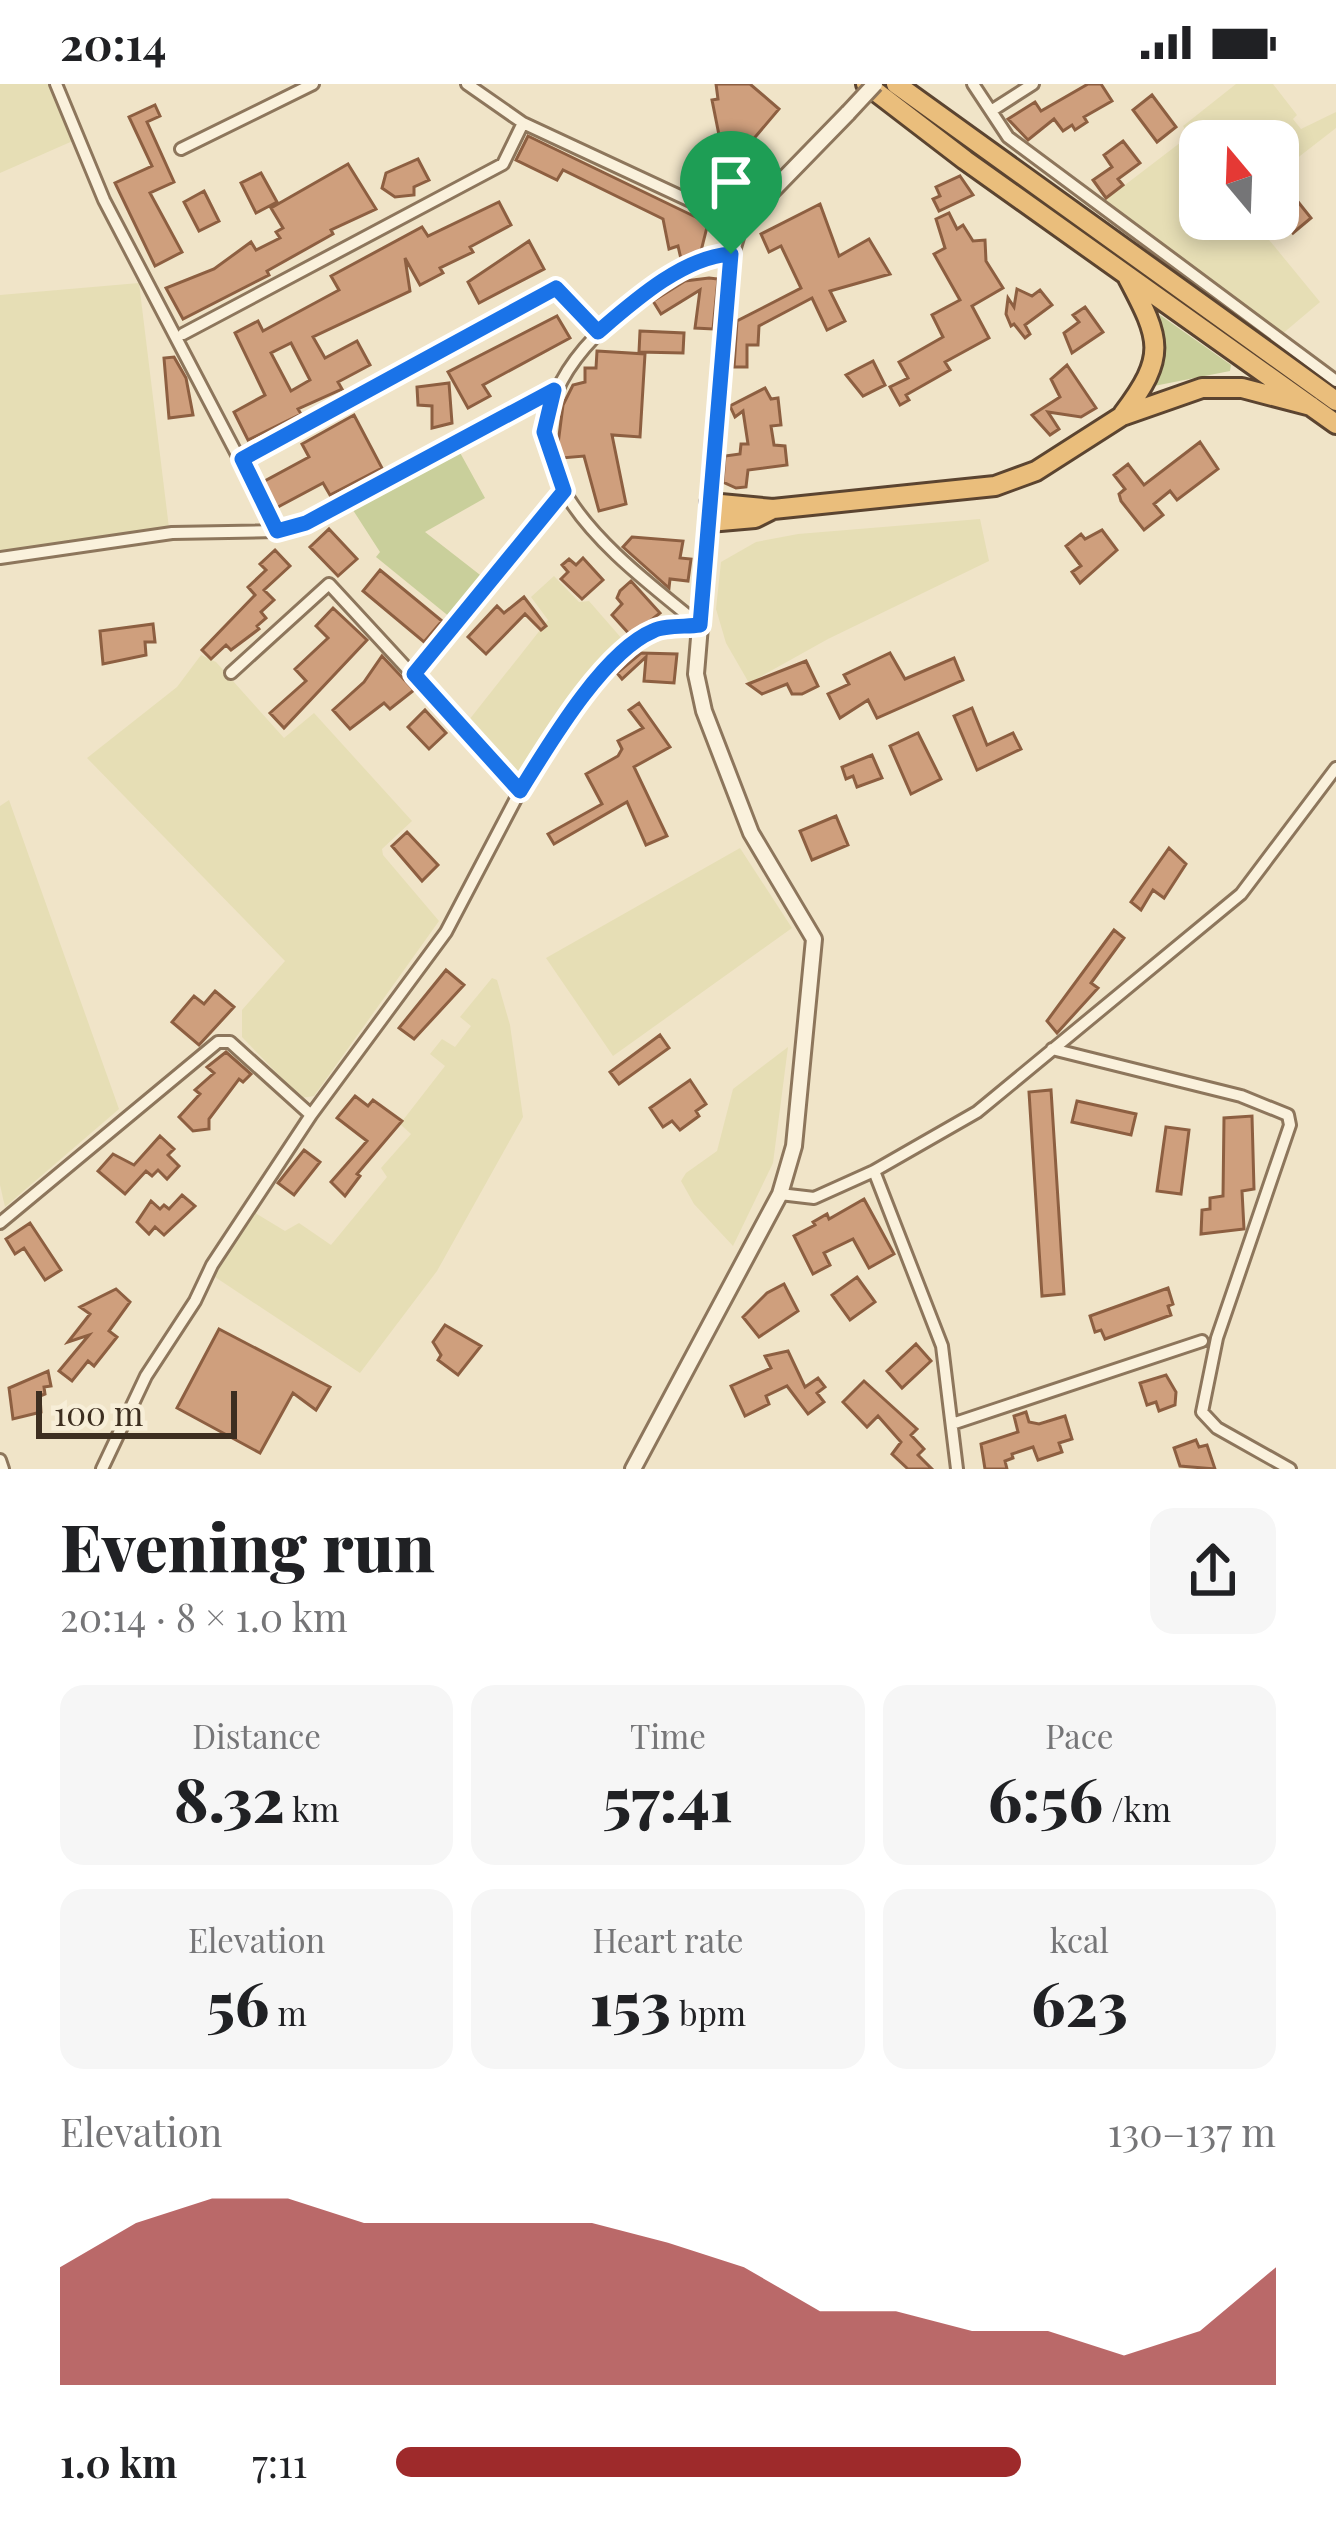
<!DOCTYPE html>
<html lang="en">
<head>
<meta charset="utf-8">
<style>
  body { margin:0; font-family:"Playfair Display",serif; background:#f6f6f6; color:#202124; height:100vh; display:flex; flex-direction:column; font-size:45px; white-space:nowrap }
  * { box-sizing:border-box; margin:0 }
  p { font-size:39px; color:#757577 }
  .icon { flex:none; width:66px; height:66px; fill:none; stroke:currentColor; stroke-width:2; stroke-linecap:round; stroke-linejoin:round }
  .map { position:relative; height:1385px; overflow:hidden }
  .details { display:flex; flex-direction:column; background:#fff; flex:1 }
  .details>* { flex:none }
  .needle { width:78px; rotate:341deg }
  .tools { position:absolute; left:1179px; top:36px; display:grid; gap:24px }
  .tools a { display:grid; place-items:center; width:120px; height:120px; border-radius:24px; background:#fff; box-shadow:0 6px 18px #0003; font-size:60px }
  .scale { position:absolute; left:36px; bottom:30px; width:201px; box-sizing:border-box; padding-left:12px; border:6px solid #3d2e20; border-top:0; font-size:33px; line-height:42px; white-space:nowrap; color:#3d2e20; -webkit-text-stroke:9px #f7eed8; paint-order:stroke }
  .pin { position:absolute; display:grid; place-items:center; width:102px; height:102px; color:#fff; margin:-123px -51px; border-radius:50% 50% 50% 0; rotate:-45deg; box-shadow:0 0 12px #0007 }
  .pin .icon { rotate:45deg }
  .round { display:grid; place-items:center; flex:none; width:126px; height:126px; border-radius:24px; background:#f6f6f6 }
  .headline { display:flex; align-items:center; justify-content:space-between; height:204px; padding:0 60px }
  h1 { font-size:66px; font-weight:800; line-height:90px }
  .stats { display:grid; grid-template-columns:repeat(3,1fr); gap:18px; height:204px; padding:12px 60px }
  .stats div { display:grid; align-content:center; border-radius:24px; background:#f6f6f6; text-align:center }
  .stats b { font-size:60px; font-weight:800 }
  .stats small { font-size:33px; font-weight:400 }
  .stats p { font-size:33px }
  .chart { height:336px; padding:24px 60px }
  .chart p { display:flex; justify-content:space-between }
  .chart svg { width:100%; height:216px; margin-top:12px; fill:#9e2a2b; opacity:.7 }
  ul { padding:0 60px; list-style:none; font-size:39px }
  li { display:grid; grid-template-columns:192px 144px 1fr; align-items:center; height:90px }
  li i { height:30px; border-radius:15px; background:#9e2a2b }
  .status { display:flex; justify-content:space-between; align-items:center; height:84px; padding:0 60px; background:#fff; direction:ltr }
  .status svg { height:33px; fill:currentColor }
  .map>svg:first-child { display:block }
</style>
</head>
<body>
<div class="status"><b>20:14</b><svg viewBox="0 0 49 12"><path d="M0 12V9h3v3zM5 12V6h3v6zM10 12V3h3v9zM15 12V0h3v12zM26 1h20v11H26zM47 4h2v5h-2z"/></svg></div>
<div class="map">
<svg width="1336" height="1385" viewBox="0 0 1336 1385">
  <rect width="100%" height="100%" fill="#f0e4c8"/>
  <path fill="#e6deb5" d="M 0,0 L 51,0 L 75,56 L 0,89 Z
    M 1236,0 L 1273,0 L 1297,31 L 1293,35 L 1301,45 L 1336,28 L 1336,44 L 1278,89 L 1278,57 L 1200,57 L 1200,135 L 1252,135 L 1320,218 L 1281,251 L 1104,117 L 1189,52 L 1183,42 Z
    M 139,199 L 169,444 L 0,472 L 0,211 Z
    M 980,435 L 989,477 L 828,555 L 749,599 L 726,559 L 716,525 L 721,478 L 756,458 L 798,450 Z
    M 554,492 L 579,518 L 589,517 L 623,556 L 597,579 L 518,690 L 469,636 L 548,536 L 531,513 Z
    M 201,571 L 216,578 L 284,654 L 314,629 L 412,737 L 382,765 L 383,771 L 439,837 L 314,1012 L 301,1014 L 242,953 L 242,926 L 285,877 L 87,674 L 177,603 Z
    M 9,716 L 119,1025 L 5,1123 L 0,1101 L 0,722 Z
    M 740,764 L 792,844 L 613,972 L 546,874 Z
    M 492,894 L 497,896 L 510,941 L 523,1033 L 437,1187 L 360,1289 L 215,1193 L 218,1180 L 252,1127 L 285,1147 L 299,1139 L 331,1161 L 387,1093 L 381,1084 L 411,1050 L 400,1040 L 445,982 L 430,970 L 442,955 L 455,963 L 471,942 L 460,933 Z
    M 788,963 L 773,1079 L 733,1162 L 694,1120 L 681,1097 L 686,1089 L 717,1067 L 733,1005 Z"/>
  <path fill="#c9cf9b" d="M 1160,231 L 1231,281 L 1230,287 L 1154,302 L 1164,274 Z
    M 458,365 L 485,414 L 425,448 L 484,494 L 451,534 L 376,473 L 380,468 L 351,423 Z"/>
  <path fill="#cf9f7d" stroke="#8d5f41" stroke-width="3" fill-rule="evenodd" d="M 716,0 L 750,0 L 779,25 L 745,65 L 747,82 L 726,86 L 712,16 L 718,15 Z
    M 1088,0 L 1101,0 L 1112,17 L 1084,33 L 1087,38 L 1075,46 L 1072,41 L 1063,47 L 1054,35 L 1028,56 L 1008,35 L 1035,18 L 1041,27 Z
    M 1152,11 L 1176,43 L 1157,58 L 1133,26 Z
    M 155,21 L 160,32 L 147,38 L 174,98 L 150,109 L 182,168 L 155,182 L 115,99 L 152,82 L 129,33 Z
    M 528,52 L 708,139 L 701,167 L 681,175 L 678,162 L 669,165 L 663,135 L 563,86 L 557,96 L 516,76 Z
    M 1123,57 L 1140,79 L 1118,95 L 1123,101 L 1106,114 L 1093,96 L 1112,83 L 1104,71 Z
    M 418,75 L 429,96 L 414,103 L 414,111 L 395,113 L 382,104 L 386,89 Z
    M 348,80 L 376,125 L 331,146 L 333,150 L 267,187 L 269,191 L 183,235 L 166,204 L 214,185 L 251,158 L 256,166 L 280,154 L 276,148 L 283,144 L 271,124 Z
    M 261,89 L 277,118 L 256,129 L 241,99 Z
    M 960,92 L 973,111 L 939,127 L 933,115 L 940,112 L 936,103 Z
    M 204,107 L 219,137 L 199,147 L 184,118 Z
    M 1291,109 L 1311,134 L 1293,149 L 1278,130 L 1278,119 Z
    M 499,118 L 511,141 L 470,163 L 473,168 L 440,184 L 443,189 L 420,201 L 405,174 L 410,207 L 313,253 L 325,274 L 357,257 L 370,281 L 338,298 L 342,305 L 298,325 L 301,330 L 248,356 L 234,328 L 265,311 L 235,249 L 258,237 L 263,247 L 339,206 L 331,192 L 422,143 L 428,152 ZM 291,259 L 310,296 L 291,307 L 271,269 Z
    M 820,120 L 839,172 L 869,155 L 890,190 L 830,207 L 845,237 L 827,246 L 812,214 L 759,242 L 758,261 L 747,261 L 747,283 L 734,283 L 737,237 L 801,204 L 781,162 L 769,168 L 761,150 Z
    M 949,129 L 957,145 L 963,141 L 973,157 L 985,156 L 986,177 L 1003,204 L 972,222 L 989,254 L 945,278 L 950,286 L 906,311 L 909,316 L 900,321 L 890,303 L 908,294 L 899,278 L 943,253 L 932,231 L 960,216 L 934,170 L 945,164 L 936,135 Z
    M 529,157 L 544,185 L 479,219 L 468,198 Z
    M 709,194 L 718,195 L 713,245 L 695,244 L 700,206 L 661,230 L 653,217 L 685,197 Z
    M 1017,205 L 1032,212 L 1040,206 L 1052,221 L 1025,241 L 1030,250 L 1025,254 L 1014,240 L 1011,242 L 1006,230 L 1008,214 L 1014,223 Z
    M 1085,223 L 1103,248 L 1072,269 L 1064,249 L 1079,238 L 1073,231 Z
    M 557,232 L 570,254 L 483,301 L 490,312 L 468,324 L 448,288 Z
    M 640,247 L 684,249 L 683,269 L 639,268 Z
    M 597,267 L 645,270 L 640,353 L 612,351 L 626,420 L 599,427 L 584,372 L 562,374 L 558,360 L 563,321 L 573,301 L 585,298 L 585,284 L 596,284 Z
    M 174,273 L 186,294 L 193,331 L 169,334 L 164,274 Z
    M 873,277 L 885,301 L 863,312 L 846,291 Z
    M 1067,281 L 1096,324 L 1081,333 L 1048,328 L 1059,345 L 1050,351 L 1032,331 L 1060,313 L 1051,295 Z
    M 449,299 L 452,339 L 432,344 L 432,322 L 418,321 L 417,303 Z
    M 765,304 L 771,315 L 778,314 L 781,341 L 771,342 L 774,361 L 785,362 L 787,381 L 748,386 L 746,403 L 736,404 L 723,398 L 725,372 L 740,370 L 741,360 L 748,360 L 743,327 L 735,333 L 730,322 Z
    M 354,331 L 382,384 L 330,411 L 323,399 L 276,424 L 263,398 L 309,373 L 302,360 Z
    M 1200,358 L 1218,385 L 1177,416 L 1170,407 L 1154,420 L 1163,431 L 1144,446 L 1121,417 L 1119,410 L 1125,405 L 1114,391 L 1128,380 L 1144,401 Z
    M 329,445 L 357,475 L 338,492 L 310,463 Z
    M 1102,446 L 1117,466 L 1080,499 L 1072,488 L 1081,482 L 1066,462 L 1081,450 L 1085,455 Z
    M 632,453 L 683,457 L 680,474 L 691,475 L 688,497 L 670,495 L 669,504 L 623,463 Z
    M 275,466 L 290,482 L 264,506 L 274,516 L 261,528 L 266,534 L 257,542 L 259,545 L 231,566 L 226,561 L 211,575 L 202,566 L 255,511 L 248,503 L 266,486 L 260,480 Z
    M 583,474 L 603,496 L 582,515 L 561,495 L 568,488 L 562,481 L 569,475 L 576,481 Z
    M 380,486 L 442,537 L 424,558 L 363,507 Z
    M 631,497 L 660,529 L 631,552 L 612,531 L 622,520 L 617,514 L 620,507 Z
    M 524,513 L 546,542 L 541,546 L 525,530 L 486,570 L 468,553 L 497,522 L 504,529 Z
    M 333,524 L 367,556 L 284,644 L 270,629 L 306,597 L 295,585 L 328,554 L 316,542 Z
    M 153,540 L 155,558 L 145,558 L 146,571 L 103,580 L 100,547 Z
    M 641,569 L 677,570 L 674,599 L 644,597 L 646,573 L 622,595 L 617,589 Z
    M 890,569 L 905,595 L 954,574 L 963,596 L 877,634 L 868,616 L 840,634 L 828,610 L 849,600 L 844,591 Z
    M 382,572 L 414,606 L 390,625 L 384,619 L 350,645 L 333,626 L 364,598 Z
    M 806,577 L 818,602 L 802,610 L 792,610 L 787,600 L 762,610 L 748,600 Z
    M 639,619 L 670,663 L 634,683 L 667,752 L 646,761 L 627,718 L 554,760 L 548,750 L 602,720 L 586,690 L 618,672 L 622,665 L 618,657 L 643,644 L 629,626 Z
    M 972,624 L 987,661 L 1013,649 L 1021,665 L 977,686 L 954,632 Z
    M 425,626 L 446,649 L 429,665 L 408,643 Z
    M 918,649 L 941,695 L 911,710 L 890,662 Z
    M 872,671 L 882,694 L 857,703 L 853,692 L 846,695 L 842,683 Z
    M 836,732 L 848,761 L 812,776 L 800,747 Z
    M 407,748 L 438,781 L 422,797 L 392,762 Z
    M 1169,764 L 1186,780 L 1164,814 L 1153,806 L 1141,826 L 1131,818 Z
    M 1114,846 L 1124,854 L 1091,899 L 1098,904 L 1057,949 L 1047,937 Z
    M 446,886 L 464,901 L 414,955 L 399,944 Z
    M 215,907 L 234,923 L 199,961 L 172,938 L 194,912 L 204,920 Z
    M 660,951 L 669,964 L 619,1000 L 610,988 Z
    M 226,968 L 251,990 L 243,998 L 239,995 L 209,1035 L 209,1045 L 193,1047 L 179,1033 L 200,1010 L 195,1006 L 214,989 L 207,983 Z
    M 690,996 L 706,1020 L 696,1027 L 699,1032 L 680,1046 L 672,1037 L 663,1043 L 650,1024 Z
    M 1051,1006 L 1064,1210 L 1042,1212 L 1029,1008 Z
    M 355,1012 L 368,1022 L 373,1016 L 402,1037 L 357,1090 L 360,1092 L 345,1112 L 331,1098 L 367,1057 L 337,1034 Z
    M 1077,1017 L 1136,1030 L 1131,1051 L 1072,1038 Z
    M 1252,1032 L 1254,1105 L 1242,1107 L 1244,1145 L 1201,1150 L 1202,1126 L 1210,1125 L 1210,1114 L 1223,1112 L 1224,1034 Z
    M 1166,1043 L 1189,1046 L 1181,1110 L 1157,1107 Z
    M 160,1052 L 174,1065 L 168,1071 L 179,1082 L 167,1095 L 158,1086 L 152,1092 L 146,1087 L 125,1110 L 98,1087 L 113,1070 L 134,1081 Z
    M 304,1066 L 320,1078 L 294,1111 L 278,1099 Z
    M 182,1111 L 195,1122 L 164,1151 L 155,1143 L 149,1150 L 137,1138 L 151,1117 L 160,1125 L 164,1121 L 169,1125 Z
    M 864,1115 L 894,1170 L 869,1184 L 853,1155 L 824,1169 L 830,1181 L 813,1190 L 794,1152 L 815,1141 L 813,1138 L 827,1130 L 829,1135 Z
    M 30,1139 L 61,1186 L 45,1196 L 24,1164 L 15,1170 L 6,1155 Z
    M 857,1193 L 875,1218 L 850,1236 L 832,1211 Z
    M 784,1200 L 798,1227 L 759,1253 L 743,1233 L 767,1209 Z
    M 1168,1204 L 1173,1220 L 1168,1222 L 1171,1231 L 1105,1255 L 1101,1246 L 1095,1248 L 1090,1232 Z
    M 116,1205 L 130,1218 L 109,1247 L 117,1253 L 94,1282 L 88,1277 L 72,1297 L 59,1287 L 89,1251 L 68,1258 L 90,1230 L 80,1223 Z
    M 445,1241 L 481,1262 L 458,1291 L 438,1276 L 441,1271 L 433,1258 Z
    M 219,1245 L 330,1303 L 316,1326 L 293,1309 L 260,1369 L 177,1324 Z
    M 916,1260 L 931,1277 L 902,1304 L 887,1287 Z
    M 788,1267 L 805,1303 L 818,1294 L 825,1303 L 817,1309 L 824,1318 L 808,1330 L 787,1302 L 766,1312 L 769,1320 L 745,1332 L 731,1302 L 771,1284 L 765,1272 Z
    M 48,1287 L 51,1302 L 44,1303 L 45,1310 L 40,1312 L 41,1328 L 13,1335 L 9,1304 Z
    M 1166,1291 L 1176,1308 L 1175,1321 L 1159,1327 L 1156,1318 L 1147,1321 L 1140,1299 Z
    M 864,1297 L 917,1345 L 911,1351 L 924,1365 L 918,1371 L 932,1385 L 908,1385 L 892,1370 L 901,1358 L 878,1332 L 867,1343 L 843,1318 Z
    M 1026,1328 L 1029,1338 L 1039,1340 L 1065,1332 L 1072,1355 L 1059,1359 L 1062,1368 L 1038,1376 L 1033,1363 L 1012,1370 L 1013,1374 L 1005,1377 L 1007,1385 L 985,1385 L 981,1360 L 1018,1348 L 1014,1332 Z
    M 1196,1356 L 1199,1363 L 1207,1361 L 1215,1385 L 1180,1382 L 1174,1364 Z"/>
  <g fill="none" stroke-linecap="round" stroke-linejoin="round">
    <g stroke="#8d765c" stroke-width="16">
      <path id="minor" d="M 56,0 L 104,116 L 277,447
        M 467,0 L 523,39 L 740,140
        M 973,0 L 1008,53 L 1336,297
        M 991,27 L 1033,0
        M 181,65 L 313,0
        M 183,250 L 503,80 L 523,39
        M 242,375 L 556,204 L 599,247
        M 0,474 L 172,449 L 277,447 L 306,439 L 554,306
        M 700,541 C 587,451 468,359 619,230 C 648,205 692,172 731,170
        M 231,589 L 329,500 L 520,707
        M 414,590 L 564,407
        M 1052,965 L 1241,1012 L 1288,1031 L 1290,1041 L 1217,1254 L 1202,1328 L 1217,1344 L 1290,1385
        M 874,1087 L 942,1262 L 957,1385
        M 780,1110 L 814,1114 L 874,1087 L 977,1028 L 1241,810 L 1336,684
        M 0,1139 L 218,958 L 230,958 L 311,1031
        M 952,1340 L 1202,1257
        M 0,1376 L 3,1385
        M 102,1385 L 146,1292 L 195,1217 L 212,1181 L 311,1031 L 446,848 L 520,707 L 582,612 L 604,587 L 652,547 L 700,541"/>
    </g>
    <g stroke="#8d765c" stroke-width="20">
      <path id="tertiary" d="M 633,1385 L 780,1110 L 794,1062 L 814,855 L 751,749 L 704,627 L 696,590 L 731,170 L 740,140 L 848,29"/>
    </g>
    <g stroke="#5b4430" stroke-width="24">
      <path id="trunk" d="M 866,0 L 965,76 L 1336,340
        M 896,0 L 1336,317
        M 1123,330 C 1167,272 1161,256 1128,194
        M 710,419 L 773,425 L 995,402 L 1036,387 L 1122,332 L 1202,304 L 1242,304 L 1311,322
        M 709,438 L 755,434 L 773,425"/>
    </g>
    <use href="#minor" stroke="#faf1dc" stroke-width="10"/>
    <use href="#tertiary" stroke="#faf1dc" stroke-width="14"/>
    <use href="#trunk" stroke="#eabe7c" stroke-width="18"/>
    <g stroke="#8d765c" stroke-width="20" stroke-linecap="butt">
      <path id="tertiary-bridge" d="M 848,29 L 875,0"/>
    </g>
    <use href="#tertiary-bridge" stroke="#faf1dc" stroke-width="14"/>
  </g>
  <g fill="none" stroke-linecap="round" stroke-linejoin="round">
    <g stroke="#fff" stroke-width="24">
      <path id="route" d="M 731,170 L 700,541 C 686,543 665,541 653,547 C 603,568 548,662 520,707 L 414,590 L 564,407 L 544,348 L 554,306 L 306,439 L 277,447 L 242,375 L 556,204 L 598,248 C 634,217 683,173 731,170 Z"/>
    </g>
    <use href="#route" stroke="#1a73e8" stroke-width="15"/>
  </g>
</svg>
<div class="tools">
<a><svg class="needle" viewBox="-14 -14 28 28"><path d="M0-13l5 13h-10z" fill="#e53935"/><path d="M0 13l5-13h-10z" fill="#757577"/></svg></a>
</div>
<div class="scale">100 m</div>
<div class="pin" style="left:731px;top:170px;background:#1e9e55"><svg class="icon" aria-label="arrive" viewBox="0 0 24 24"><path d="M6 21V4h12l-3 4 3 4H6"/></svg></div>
</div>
<section class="details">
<div class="headline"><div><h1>Evening run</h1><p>20:14 · 8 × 1.0 km</p></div><a class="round"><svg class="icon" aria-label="share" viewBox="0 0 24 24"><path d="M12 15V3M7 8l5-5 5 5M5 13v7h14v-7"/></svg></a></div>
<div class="stats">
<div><p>Distance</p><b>8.32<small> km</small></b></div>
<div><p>Time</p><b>57:41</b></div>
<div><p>Pace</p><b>6:56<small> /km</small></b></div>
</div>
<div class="stats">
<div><p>Elevation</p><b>56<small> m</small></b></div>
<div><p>Heart rate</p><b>153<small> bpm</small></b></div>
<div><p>kcal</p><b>623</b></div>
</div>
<div class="chart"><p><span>Elevation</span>130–137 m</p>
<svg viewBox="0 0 160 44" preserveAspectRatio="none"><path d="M0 44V20L10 11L20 6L30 6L40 11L50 11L60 11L70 11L80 15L90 20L100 29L110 29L120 33L130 33L140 38L150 33L160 20V44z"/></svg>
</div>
<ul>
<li><b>1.0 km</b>7:11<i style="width:71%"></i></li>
</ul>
</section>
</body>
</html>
